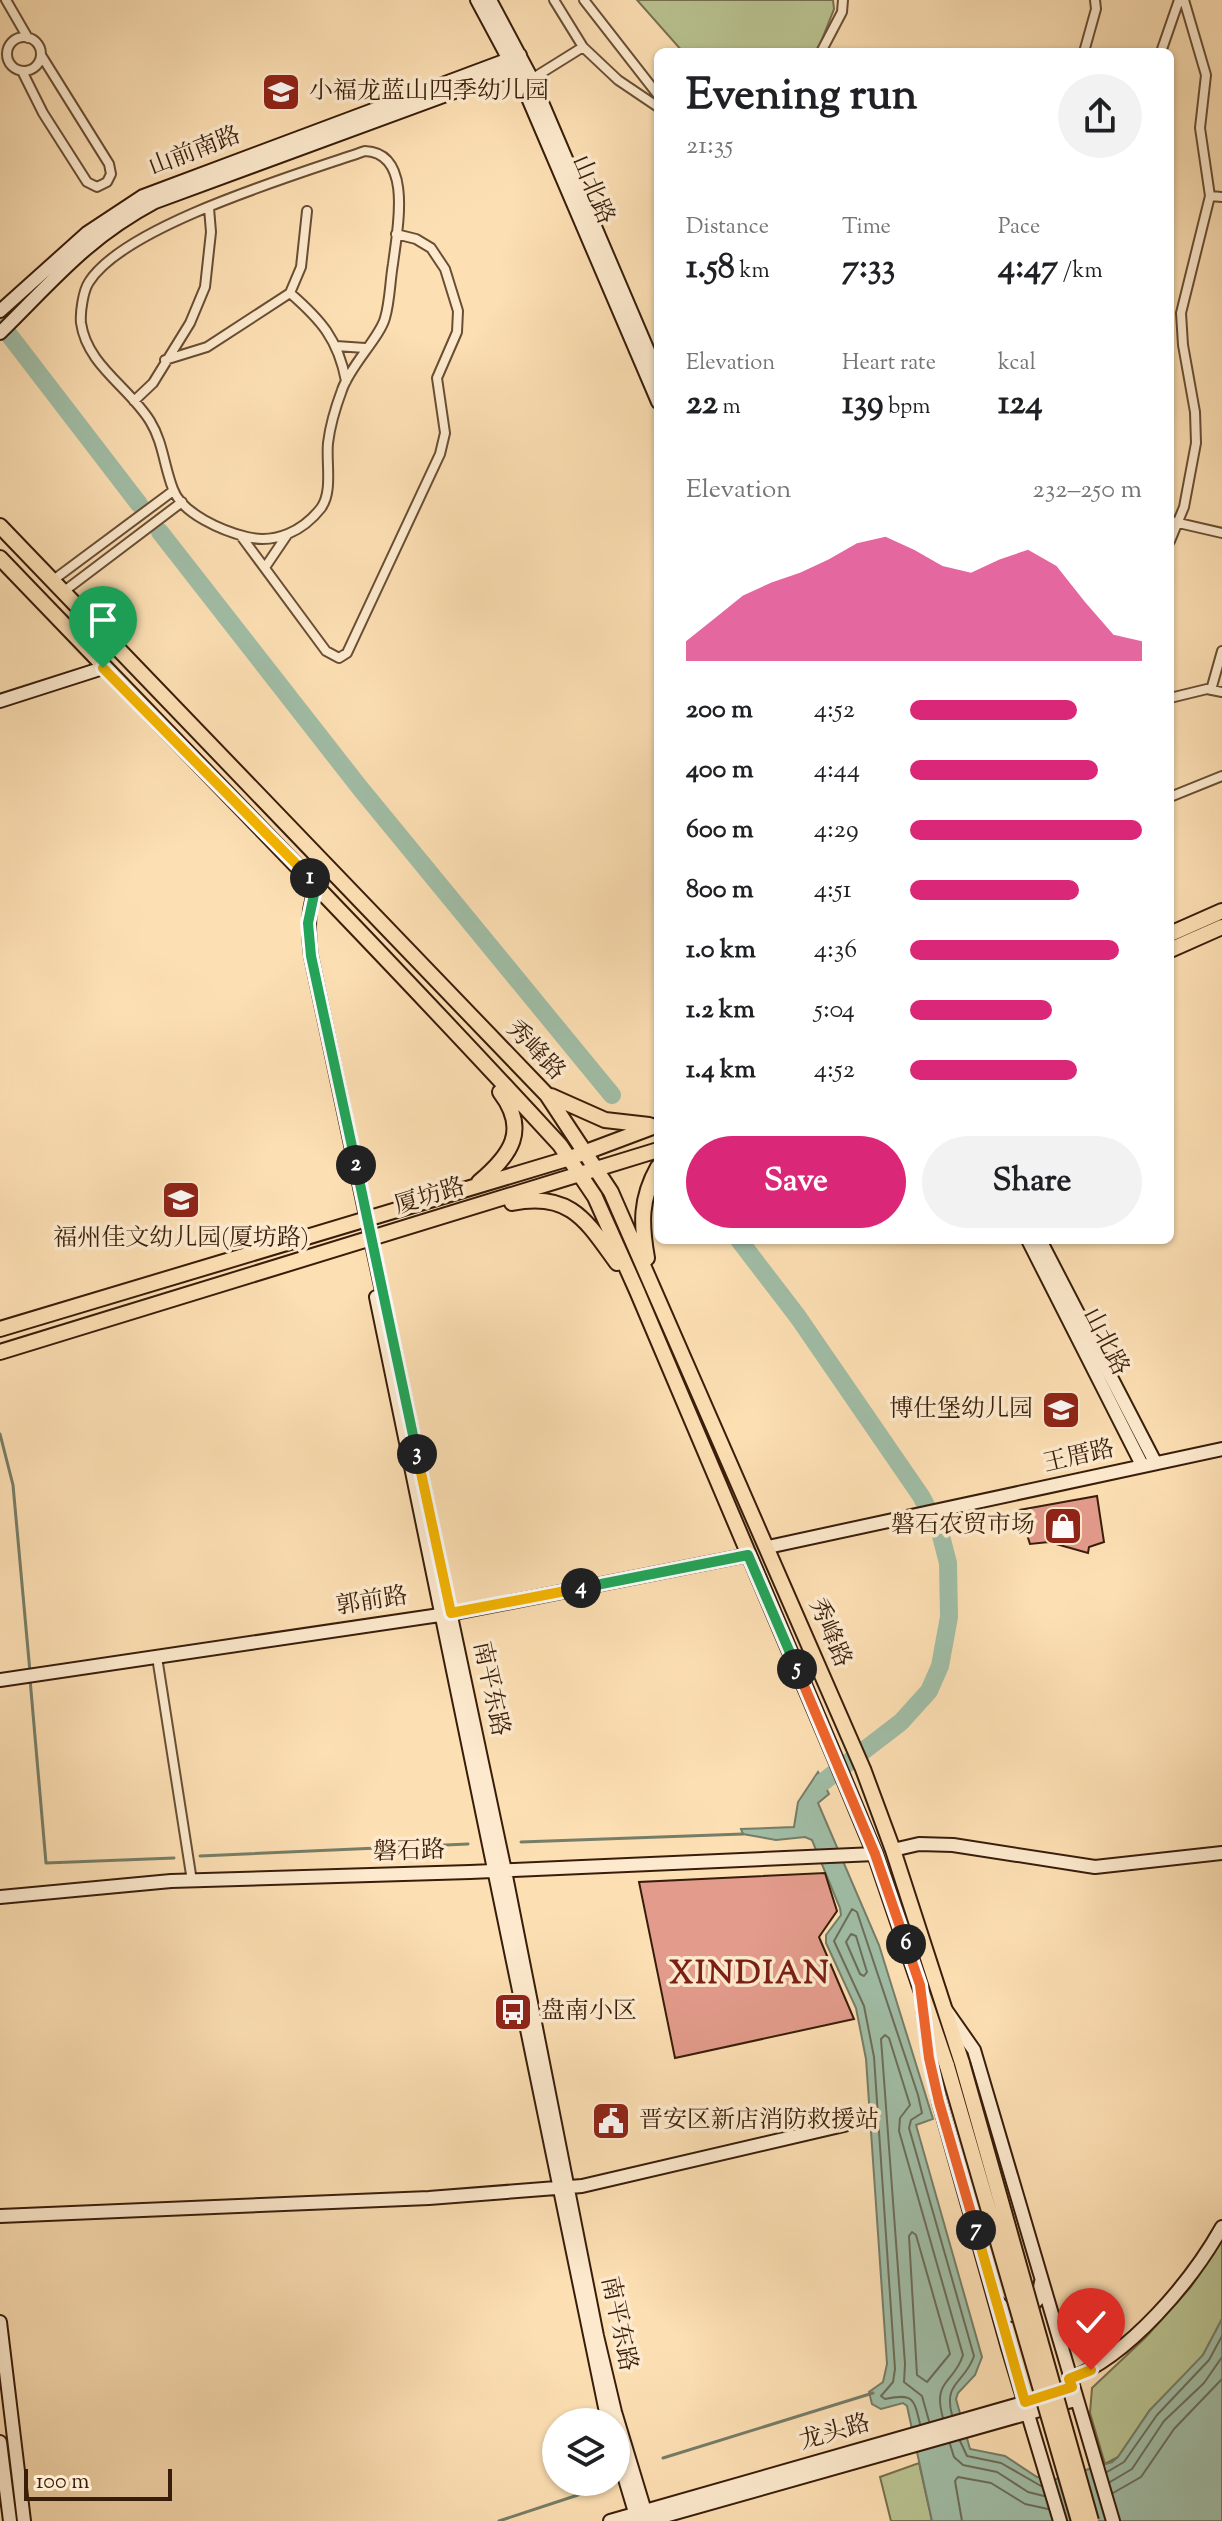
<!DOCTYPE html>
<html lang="en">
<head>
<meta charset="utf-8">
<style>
  body { margin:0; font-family:"Sorts Mill Goudy","Noto Serif SC",serif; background:#f2f2f2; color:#202124; height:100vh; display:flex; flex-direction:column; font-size:30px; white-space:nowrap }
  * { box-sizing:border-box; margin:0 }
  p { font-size:26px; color:#757577 }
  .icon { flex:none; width:44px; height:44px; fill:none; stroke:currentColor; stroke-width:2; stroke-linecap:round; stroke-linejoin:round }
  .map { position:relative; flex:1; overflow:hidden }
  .sheet { position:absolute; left:654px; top:48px; width:520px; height:1196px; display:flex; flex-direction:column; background:#fff; border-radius:12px; box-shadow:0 2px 6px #0004 }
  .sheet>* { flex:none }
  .controls { position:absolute; left:542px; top:2408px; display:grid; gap:16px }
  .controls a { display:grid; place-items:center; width:88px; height:88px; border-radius:50%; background:#fff; box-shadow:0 2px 6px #0004; font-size:40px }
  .scale { position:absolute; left:24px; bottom:20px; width:148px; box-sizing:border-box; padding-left:8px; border:4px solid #381d0a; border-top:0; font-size:22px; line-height:28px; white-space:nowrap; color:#381d0a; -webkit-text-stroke:6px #fdeace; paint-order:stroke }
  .pin { position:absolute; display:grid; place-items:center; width:68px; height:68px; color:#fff; margin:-82px -34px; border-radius:50% 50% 50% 0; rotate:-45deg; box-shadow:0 0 8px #0007 }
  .pin .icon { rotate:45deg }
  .km { position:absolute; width:40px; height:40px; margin:-20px; border-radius:50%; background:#222; color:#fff; font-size:22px; line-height:40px; text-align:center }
  .round { display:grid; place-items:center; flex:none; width:84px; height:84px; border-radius:42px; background:#f2f2f2 }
  .overview { display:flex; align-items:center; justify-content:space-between; height:136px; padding:0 32px }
  h1 { font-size:44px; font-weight:700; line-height:60px }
  .figures { display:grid; grid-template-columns:repeat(3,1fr); gap:12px; height:136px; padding:8px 32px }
  .figures div { display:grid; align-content:center }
  .figures b { font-size:34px; font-weight:700 }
  .figures small { font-size:22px; font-weight:400 }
  .figures p { font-size:22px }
  .chart { height:224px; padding:16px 32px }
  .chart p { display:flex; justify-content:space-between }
  .chart svg { width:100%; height:144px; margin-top:8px; fill:#db2777; opacity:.7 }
  .button { display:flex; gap:16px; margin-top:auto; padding:16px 32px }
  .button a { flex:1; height:92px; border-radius:48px; background:#db2777; color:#fff; font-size:32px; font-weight:700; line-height:92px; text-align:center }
  .button a+a { background:#f2f2f2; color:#202124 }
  ul { padding:0 32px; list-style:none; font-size:26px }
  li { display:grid; grid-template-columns:128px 96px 1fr; align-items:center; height:60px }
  li i { height:20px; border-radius:10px; background:#db2777 }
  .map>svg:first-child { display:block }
</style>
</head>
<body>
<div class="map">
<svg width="1222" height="2521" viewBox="0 0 1222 2521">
  <rect width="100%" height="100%" fill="#fcdfb3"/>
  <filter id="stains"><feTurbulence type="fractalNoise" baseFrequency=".0025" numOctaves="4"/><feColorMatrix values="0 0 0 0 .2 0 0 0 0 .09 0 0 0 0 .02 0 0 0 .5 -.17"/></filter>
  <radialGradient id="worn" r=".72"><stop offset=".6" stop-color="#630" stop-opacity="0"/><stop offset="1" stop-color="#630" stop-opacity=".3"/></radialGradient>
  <path fill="#b9c391" stroke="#78704e" stroke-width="2" d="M 637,0 L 833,0 L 834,9 L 817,52 L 683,52 Z
    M 1222,2241 L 1222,2319 L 1203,2355 L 1190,2371 L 1150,2410 L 1118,2457 L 1105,2464 L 1090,2413 L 1092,2388 L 1146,2337 L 1190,2288 Z
    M 919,2463 L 932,2521 L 891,2521 L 880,2477 Z"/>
  <path fill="#a0bda6" stroke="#767d68" stroke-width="2" d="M 818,1772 L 829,1794 L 818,1803 L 879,1945 L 933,2119 L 916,2125 L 982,2357 L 975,2375 L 958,2393 L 956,2399 L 970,2449 L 1005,2456 L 1037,2477 L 1053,2480 L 1112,2462 L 1118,2457 L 1150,2410 L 1203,2355 L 1222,2319 L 1222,2521 L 932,2521 L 907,2406 L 903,2403 L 881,2409 L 872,2404 L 869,2392 L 883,2382 L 887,2364 L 866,2059 L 856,2008 L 826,1943 L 826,1935 L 841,1915 L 840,1908 L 812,1840 L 805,1837 L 776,1840 L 743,1834 L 741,1829 L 794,1827 L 798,1802 Z"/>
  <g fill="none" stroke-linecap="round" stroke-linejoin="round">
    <path stroke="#6c6d58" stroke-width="2" d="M 851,1934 L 856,1936 L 867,1972 L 864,1976 L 860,1974 L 846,1942 Z
      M 912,2232 L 916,2235 L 950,2354 L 927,2382 L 917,2375 L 909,2236 Z
      M 929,2421 L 922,2396 L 904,2382 L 905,2364 L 881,2039 L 885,2035 L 889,2038 L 910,2105 L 900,2118 L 899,2131 L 963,2355 C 954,2384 932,2379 943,2418
      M 920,2424 C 914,2398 913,2393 885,2399 L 881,2396 L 893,2382 L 895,2369 L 874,2057 L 864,2006 L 834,1941 L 852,1909 L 857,1912 L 918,2095 L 922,2113 L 911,2120 L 909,2128 L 974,2356 C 965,2383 943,2382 952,2415
      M 960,2441 L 967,2456 L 1001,2463 L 1041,2486
      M 950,2444 L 954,2457 L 963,2465 L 997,2472 L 1028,2492 L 1044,2496
      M 1107,2472 L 1124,2462 L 1157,2415 L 1209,2360 L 1222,2336
      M 1110,2482 L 1132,2469 L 1164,2421 L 1204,2383 L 1222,2357
      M 1113,2493 L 1141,2477 L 1174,2429 L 1222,2379
      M 962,2521 L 955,2481 L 958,2477 L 991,2483 L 1025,2504 L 1048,2509"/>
    <path stroke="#767d68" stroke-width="3" d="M 0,1434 L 13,1485 L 30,1672
      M 30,1679 L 46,1863 L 174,1858
      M 521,1842 L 743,1834
      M 200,1856 L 468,1844
      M 663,2458 L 873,2393
      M 499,2521 L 578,2495 L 589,2482"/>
    <path stroke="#a0bda6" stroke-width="18" d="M 0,323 L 139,504
      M 160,532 L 360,788 L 612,1095
      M 739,1240 L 798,1317 L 921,1496 L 940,1532 L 948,1563 L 949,1617 L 940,1666 L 929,1691 L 901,1722 L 823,1782"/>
  </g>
  <path fill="#e39b8b" stroke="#381d0a" stroke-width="2" d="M 1097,1496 L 1104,1542 L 1089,1547 L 1088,1553 L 1049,1542 L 1030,1544 L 1019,1510 Z
    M 825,1873 L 837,1911 L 819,1937 L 854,2019 L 675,2058 L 639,1882 Z"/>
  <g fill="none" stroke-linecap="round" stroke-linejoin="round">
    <g stroke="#694e34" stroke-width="12">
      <path id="street" d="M 6,0 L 28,38
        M 554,0 L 583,47 L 618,80 L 658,107
        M 584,0 L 658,95
        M7 54a17 17 0 1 1 34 0a17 17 0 1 1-34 0Z
        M 821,52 L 842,12 L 843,0
        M 1084,52 L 1096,9 L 1095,0
        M 1161,52 L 1179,0
        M 22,71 L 43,113 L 87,182 L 97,187 L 107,182 L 111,174 L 109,164 L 41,55
        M 530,80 L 583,47
        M 365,151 C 414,153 397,231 393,264 C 390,281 390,301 385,318 C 380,337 350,366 342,390 C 336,406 330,426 328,443 C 326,462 333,492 321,508 C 303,531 276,544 247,537 C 223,531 182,514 173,489 C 164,466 163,442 150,421 C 129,387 87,365 81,323 C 80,313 83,291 89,282 C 125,225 299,174 365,151 Z
        M 1210,196 L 1222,197
        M 290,293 C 321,320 338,339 346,381
        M 336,346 L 365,348
        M 165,360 L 207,347 L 290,293 L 301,267 L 307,211
        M 134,401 L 153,383 L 190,323 L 205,287 L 211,232 L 209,208
        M 1170,521 L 1222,533
        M 241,536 L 326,651 L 339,658 L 347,653 L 440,454 L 445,433 L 437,378 L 457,332 L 458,311 L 445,269 L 431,248 L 416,239 L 396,234
        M 1170,541 L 1184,507 L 1196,443 L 1195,412 L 1183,345 L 1181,313 L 1210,196 L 1200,128 L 1206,75 L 1184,0
        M 266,566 L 287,535
        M 52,581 L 173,491
        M 63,592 L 182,502
        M 1211,690 L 1222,651
        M 1170,698 L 1207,689 L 1222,692
        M 1170,797 L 1222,776
        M 157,1657 L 192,1881"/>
    </g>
    <g stroke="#381d0a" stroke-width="16">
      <path id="secondary" d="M 477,0 L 522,84 L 658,402
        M 490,0 L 532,79 L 658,374
        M 0,311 L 87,233 L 143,196 L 520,55
        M 0,333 C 54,280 86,239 155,202 L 525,66
        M 0,701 L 103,668
        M 328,868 C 307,895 307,923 311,956 L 505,1871 L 597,2336 L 615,2412 L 648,2521
        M 1028,1240 L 1142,1465
        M 1040,1240 L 1155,1462
        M 376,1297 L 608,2422
        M 768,1547 L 1222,1449
        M 0,1680 L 460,1612 L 748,1555
        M 893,1850 L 919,1844 L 953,1845 L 1095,1867 L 1222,1853
        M 0,1897 L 171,1881 L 470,1872 L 875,1854
        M 923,2008 L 939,2102 L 1008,2348 L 1060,2521
        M 946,2010 L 974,2050 L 1113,2521
        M 0,2216 L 429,2198 L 582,2186 L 844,2125
        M 995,2300 L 1012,2315 L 1026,2313 L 1038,2299 L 1041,2282
        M 0,2322 L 24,2521
        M 1069,2379 C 1129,2356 1191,2282 1222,2227
        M 0,2442 L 10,2521
        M 616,2449 L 637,2519
        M 610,2521 L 1030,2401
        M 647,2521 L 1075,2400"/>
    </g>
    <g stroke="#381d0a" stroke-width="18">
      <path id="primary" d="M 0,526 L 547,1095 L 611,1192 L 863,1769 L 893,1850 L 962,2063
        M 0,558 C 187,753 377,946 560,1145 L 595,1197 L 637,1291 L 833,1753 L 875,1854 L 947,2066
        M 1170,934 L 1222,911
        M 1170,950 L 1222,927
        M 551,1096 L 605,1120 L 649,1125
        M 479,1182 C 511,1155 529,1130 500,1092
        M 512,1203 C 571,1191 587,1222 617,1263
        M 647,1258 C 641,1224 640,1199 658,1167
        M 0,1329 L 570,1158 L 658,1125
        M 0,1352 L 658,1150"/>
    </g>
    <use href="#street" stroke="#fdeace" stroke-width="8"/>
    <use href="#secondary" stroke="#fdeace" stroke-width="12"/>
    <use href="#primary" stroke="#fcdfb3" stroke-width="14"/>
    <g stroke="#381d0a" stroke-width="18" stroke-linecap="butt">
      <path id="primary-bridge" d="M 962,2063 L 1091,2521
        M 947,2066 L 1079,2521"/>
    </g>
    <use href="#primary-bridge" stroke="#fcdfb3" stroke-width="14"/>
  </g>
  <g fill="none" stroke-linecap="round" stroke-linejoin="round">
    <g stroke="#fff" stroke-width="16">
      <path id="split-1" d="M 103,668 L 310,878"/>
    </g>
    <g stroke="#fff" stroke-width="16">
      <path id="split-2" d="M 310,878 L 316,885 L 308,923 L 311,956 L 356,1165"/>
    </g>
    <g stroke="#fff" stroke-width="16">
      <path id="split-3" d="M 356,1165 L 417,1454"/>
    </g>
    <g stroke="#fff" stroke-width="16">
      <path id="split-4" d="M 417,1454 L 451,1613 L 581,1588"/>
    </g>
    <g stroke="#fff" stroke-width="16">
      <path id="split-5" d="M 581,1588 L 748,1555 L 797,1669"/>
    </g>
    <g stroke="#fff" stroke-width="16">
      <path id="split-6" d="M 797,1669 L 875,1854 L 906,1944"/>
    </g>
    <g stroke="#fff" stroke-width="16">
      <path id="split-7" d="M 906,1944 L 920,1985 L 929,2058 L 939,2102 L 976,2230"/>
    </g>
    <g stroke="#fff" stroke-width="16">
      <path id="split-8" d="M 976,2230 L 1025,2402 L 1072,2387 L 1069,2379 L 1091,2370"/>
    </g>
    <use href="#split-1" stroke="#f5b400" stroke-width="10"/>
    <use href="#split-2" stroke="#22a559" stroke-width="10"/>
    <use href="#split-3" stroke="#22a559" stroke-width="10"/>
    <use href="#split-4" stroke="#f5b400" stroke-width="10"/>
    <use href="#split-5" stroke="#22a559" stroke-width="10"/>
    <use href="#split-6" stroke="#f0652b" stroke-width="10"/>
    <use href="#split-7" stroke="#f0652b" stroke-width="10"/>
    <use href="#split-8" stroke="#f5b400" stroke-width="10"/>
  </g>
  <defs>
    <g id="school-square" transform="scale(2)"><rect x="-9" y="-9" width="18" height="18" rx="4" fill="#8f2418" stroke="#fdeace"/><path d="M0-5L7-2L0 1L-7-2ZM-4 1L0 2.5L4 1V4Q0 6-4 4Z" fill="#fff"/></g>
    <g id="shop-square" transform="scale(2)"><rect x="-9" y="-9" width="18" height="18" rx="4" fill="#8f2418" stroke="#fdeace"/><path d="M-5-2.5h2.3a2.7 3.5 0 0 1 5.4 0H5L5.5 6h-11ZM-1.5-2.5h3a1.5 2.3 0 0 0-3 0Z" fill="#fff"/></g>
    <g id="bus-square" transform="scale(2)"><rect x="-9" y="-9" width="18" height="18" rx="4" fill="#8f2418" stroke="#fdeace"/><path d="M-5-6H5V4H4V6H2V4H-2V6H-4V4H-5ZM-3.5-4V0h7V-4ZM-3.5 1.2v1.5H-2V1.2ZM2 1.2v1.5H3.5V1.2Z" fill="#fff"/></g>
    <g id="civic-square" transform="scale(2)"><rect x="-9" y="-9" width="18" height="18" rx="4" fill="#8f2418" stroke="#fdeace"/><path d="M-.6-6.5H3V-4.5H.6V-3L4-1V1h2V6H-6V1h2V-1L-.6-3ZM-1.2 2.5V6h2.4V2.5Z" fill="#fff"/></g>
  </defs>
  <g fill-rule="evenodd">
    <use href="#school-square" x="281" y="92"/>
    <use href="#school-square" x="181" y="1200"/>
    <use href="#school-square" x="1061" y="1410"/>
    <use href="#shop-square" x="1063" y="1526"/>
    <use href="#bus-square" x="513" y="2012"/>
    <use href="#civic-square" x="611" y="2121"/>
  </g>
  <g text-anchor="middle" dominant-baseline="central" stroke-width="7" stroke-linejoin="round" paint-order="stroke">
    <g font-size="24" fill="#381d0a" stroke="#fdeace" text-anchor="start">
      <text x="309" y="92">小福龙蓝山四季幼儿园</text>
      <text x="181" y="1239" text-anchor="middle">福州佳文幼儿园(厦坊路)</text>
      <text x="1033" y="1410" text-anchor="end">博仕堡幼儿园</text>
      <text x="1035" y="1526" text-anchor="end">磐石农贸市场</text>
      <text x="541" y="2012">盘南小区</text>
      <text x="639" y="2121">晋安区新店消防救援站</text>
    </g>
    <g font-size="24" fill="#381d0a" stroke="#fdeace">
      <text transform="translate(195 152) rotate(-21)">山前南路</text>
      <text transform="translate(592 190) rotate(67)">山北路</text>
      <text transform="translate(535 1051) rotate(46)">秀峰路</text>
      <text transform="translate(430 1197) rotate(-17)">厦坊路</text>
      <text transform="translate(1105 1342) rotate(63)">山北路</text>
      <text transform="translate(1079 1457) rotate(-13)">王厝路</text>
      <text transform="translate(372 1602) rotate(-9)">郭前路</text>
      <text transform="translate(829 1633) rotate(67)">秀峰路</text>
      <text transform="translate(490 1689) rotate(78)">南平东路</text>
      <text transform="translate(409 1852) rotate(-2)">磐石路</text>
      <text transform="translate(618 2324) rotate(78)">南平东路</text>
      <text transform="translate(835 2433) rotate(-16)">龙头路</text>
    </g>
    <g font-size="32" font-weight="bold" letter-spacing="2" fill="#7a1f14" stroke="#fdeace">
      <text x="750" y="1975">XINDIAN</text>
    </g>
  </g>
  <rect width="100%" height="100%" filter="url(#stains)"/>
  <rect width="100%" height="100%" fill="url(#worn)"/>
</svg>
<div class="controls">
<a><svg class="icon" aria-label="layers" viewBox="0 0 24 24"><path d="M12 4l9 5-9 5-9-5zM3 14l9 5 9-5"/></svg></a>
</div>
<div class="scale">100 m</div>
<div class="pin" style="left:103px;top:668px;background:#1e9e55"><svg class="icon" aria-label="arrive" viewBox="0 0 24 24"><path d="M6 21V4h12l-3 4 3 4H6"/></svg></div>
<div class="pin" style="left:1091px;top:2370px;background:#d93025"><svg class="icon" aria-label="check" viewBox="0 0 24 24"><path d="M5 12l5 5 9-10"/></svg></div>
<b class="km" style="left:310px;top:878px">1</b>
<b class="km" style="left:356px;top:1165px">2</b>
<b class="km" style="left:417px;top:1454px">3</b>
<b class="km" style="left:581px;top:1588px">4</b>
<b class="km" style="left:797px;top:1669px">5</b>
<b class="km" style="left:906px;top:1944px">6</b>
<b class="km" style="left:976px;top:2230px">7</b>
<section class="sheet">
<div class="overview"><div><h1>Evening run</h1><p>21:35</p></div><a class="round"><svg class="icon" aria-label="share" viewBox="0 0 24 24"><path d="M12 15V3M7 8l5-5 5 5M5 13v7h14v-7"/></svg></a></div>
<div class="figures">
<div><p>Distance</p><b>1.58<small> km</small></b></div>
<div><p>Time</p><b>7:33</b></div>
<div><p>Pace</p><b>4:47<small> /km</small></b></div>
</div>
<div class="figures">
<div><p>Elevation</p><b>22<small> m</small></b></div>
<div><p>Heart rate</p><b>139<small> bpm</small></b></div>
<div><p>kcal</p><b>124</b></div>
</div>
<div class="chart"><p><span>Elevation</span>232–250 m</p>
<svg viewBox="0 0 160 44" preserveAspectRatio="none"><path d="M0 44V38L10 31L20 24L30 20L40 17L50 13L60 8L70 6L80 10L90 15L100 17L110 13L120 10L130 15L140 26L150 36L160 38V44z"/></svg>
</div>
<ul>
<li><b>200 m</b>4:52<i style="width:72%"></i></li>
<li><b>400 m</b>4:44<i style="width:81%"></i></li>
<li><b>600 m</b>4:29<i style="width:100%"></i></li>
<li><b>800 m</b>4:51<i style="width:73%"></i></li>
<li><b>1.0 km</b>4:36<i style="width:90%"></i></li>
<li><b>1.2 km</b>5:04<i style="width:61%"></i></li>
<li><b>1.4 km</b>4:52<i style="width:72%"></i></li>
</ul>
<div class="button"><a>Save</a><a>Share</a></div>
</section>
</div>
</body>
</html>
